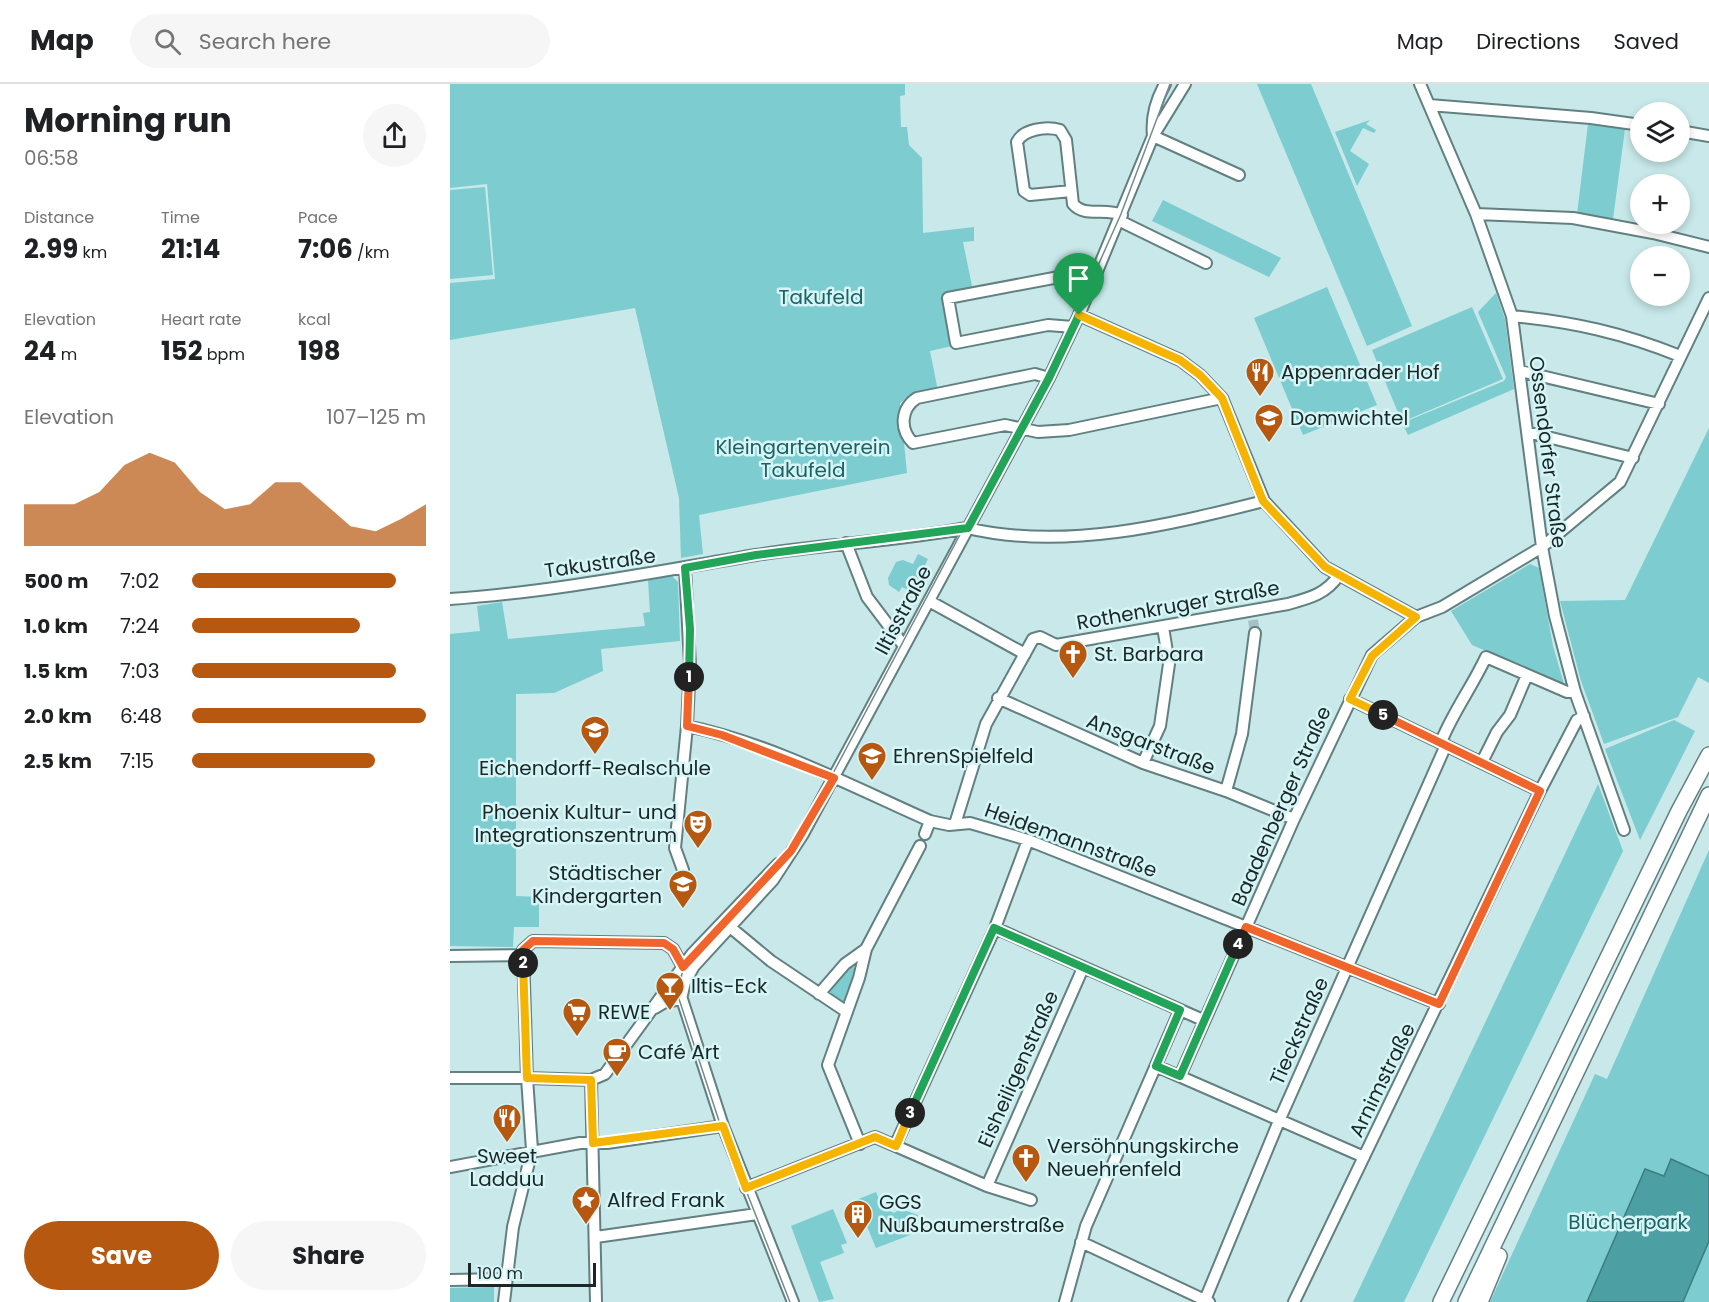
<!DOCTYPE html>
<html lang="en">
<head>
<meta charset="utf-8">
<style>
  body { margin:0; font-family:Poppins,sans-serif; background:#f6f6f6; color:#202124; height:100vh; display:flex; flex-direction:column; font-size:22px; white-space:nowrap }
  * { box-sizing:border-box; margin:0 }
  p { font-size:20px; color:#757577 }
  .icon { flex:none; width:33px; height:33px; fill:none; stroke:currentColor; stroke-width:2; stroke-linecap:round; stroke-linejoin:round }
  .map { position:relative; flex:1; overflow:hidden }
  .details { display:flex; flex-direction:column; background:#fff; width:450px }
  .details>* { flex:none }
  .tools { position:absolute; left:1180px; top:18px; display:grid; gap:12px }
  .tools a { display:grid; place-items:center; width:60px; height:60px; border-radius:50%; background:#fff; box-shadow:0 3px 9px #0003; font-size:30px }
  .scale { position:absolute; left:18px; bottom:15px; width:128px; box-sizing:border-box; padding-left:6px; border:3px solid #1b2727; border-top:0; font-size:16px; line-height:21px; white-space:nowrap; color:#1b2727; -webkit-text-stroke:4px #d5f5f6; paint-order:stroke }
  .pin { position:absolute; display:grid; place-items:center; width:51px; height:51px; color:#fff; margin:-62px -26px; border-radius:50% 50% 50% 0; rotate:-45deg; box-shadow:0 0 6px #0007 }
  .pin .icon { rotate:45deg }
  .km { position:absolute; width:30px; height:30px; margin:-15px; border-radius:50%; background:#222; color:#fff; font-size:16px; line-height:30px; text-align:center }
  .round { display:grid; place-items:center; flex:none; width:63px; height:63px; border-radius:32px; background:#f6f6f6 }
  .overview { display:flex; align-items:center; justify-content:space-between; height:102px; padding:0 24px }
  h1 { font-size:33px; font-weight:700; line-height:45px }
  .metrics { display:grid; grid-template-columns:repeat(3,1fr); gap:9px; height:102px; padding:6px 24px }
  .metrics div { display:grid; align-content:center }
  .metrics b { font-size:26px; font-weight:700 }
  .metrics small { font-size:16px; font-weight:400 }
  .metrics p { font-size:16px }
  .chart { height:168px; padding:12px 24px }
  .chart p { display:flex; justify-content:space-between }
  .chart svg { width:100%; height:108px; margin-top:6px; fill:#b75810; opacity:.7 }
  .action { display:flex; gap:12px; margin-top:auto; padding:12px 24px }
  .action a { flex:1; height:69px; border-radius:36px; background:#b75810; color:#fff; font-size:24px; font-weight:700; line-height:69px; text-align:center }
  .action a+a { background:#f6f6f6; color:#202124 }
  ul { padding:0 24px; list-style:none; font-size:20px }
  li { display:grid; grid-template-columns:96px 72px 1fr; align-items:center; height:45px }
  li i { height:15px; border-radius:8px; background:#b75810 }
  header { display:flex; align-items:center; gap:36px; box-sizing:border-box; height:84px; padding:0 30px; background:#fff; border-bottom:2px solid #e0e0e0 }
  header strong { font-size:28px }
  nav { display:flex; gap:33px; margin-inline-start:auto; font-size:21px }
  .search { width:420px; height:54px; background:#f6f6f6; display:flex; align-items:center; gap:15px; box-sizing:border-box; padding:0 21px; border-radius:33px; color:#757577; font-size:22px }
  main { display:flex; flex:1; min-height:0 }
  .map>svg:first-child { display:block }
</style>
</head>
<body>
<header>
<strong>Map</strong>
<div class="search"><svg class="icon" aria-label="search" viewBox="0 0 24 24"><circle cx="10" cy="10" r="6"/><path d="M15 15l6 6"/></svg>Search here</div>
<nav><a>Map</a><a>Directions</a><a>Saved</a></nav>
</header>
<main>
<section class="details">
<div class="overview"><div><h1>Morning run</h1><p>06:58</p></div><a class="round"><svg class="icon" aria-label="share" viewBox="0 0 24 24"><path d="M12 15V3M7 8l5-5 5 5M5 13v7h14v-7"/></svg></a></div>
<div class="metrics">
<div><p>Distance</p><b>2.99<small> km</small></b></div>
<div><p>Time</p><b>21:14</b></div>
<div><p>Pace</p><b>7:06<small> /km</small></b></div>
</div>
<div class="metrics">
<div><p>Elevation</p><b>24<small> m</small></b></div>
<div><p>Heart rate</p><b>152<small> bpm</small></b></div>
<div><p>kcal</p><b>198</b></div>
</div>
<div class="chart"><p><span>Elevation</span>107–125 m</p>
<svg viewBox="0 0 160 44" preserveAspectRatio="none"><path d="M0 44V27L10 27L20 27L30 22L40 11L50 6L60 10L70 22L80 29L90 27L100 18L110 18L120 27L130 36L140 38L150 33L160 27V44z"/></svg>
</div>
<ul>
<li><b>500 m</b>7:02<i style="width:87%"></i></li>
<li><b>1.0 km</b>7:24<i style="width:72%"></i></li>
<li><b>1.5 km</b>7:03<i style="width:87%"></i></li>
<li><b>2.0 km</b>6:48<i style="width:100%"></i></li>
<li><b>2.5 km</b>7:15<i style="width:78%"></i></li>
</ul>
<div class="action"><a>Save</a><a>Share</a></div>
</section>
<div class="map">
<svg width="1259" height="1218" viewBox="0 0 1259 1218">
  <rect width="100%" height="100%" fill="#c8e8e9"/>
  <path fill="#7cccd0" d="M 0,0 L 455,0 L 455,11 L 450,12 L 451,43 L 457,43 L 459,61 L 472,74 L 473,149 L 524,143 L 524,157 L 513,158 L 523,207 L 493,213 L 502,262 L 480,267 L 488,307 L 456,314 L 450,319 L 457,389 L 249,431 L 253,470 L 231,474 L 229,414 L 185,224 L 0,256 L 0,199 L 45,195 L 37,100 L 0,104 Z
    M 807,0 L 861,0 L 962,242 L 917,262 Z
    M 920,36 L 916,40 L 926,46 L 924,49 L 913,44 L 900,67 L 919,80 L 907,102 L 885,48 Z
    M 1138,40 L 1175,45 L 1163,135 L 1127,130 Z
    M 35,103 L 43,191 L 0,195 L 0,106 Z
    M 713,116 L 831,174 L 819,193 L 702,137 Z
    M 877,203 L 927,321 L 853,351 L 804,234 Z
    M 1046,209 L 1055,235 L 1064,305 L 958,351 L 952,339 L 1054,297 L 1056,293 L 1028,228 Z
    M 1022,223 L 1053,295 L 952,338 L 922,266 Z
    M 1259,344 L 1259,599 L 1248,593 L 1228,633 L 1154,660 L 1131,597 L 1110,517 L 1175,516 Z
    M 468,470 L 478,475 L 462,508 L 452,503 L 449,508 L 439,501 L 438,494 L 446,478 L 453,476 L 463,480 Z
    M 1080,480 L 1089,484 L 1103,562 L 1114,600 L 1022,561 L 1001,527 Z
    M 222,492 L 228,498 L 230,557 L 151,565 L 153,587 L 104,609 L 66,610 L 66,812 L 89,813 L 89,843 L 64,843 L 63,863 L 0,862 L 0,550 L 30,547 L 27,522 L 52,518 L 58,555 L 195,542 L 193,529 L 200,528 L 198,496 Z
    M 1224,636 L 1245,647 L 1190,756 L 1155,665 Z
    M 1148,700 L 1173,767 L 954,1218 L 903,1218 Z
    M 1259,766 L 1259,1218 L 1040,1218 L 1145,990 L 1157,995 Z
    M 400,881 L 408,886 L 395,922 L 377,911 L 376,905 Z
    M 426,1108 L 429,1115 L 435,1118 L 433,1124 L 444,1129 L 451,1125 L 468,1131 L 460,1151 L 426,1164 L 406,1116 Z
    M 383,1125 L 397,1159 L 391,1161 L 394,1169 L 370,1178 L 384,1215 L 369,1218 L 341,1142 Z
    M 44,1203 L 44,1218 L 0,1218 L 0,1204 Z"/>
  <path fill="#4ca0a4" stroke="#3d7c7e" stroke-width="1.5" d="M 1221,1075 L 1259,1092 L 1259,1157 L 1233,1218 L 1137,1218 L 1195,1085 L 1214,1092 Z"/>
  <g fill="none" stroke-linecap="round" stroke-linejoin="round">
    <path stroke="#a5c1c2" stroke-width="10" stroke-dasharray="10 5" stroke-linecap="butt" d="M 803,536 L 805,549"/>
    <g stroke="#638081" stroke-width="14">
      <path id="minor" d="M 970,0 L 1026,130 L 1062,232 L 1092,463 L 1105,532 L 1125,608 L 1174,746
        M 979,21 L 1141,34 L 1191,41
        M 1230,47 L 1259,52
        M 703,52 L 789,91
        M 703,52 C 701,33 706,16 715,0
        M 621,107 L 580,111 L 574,107 L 567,58 C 573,45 597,42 610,46 L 616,56 L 623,120 C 635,134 654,123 672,131
        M 1026,130 L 1123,134 L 1203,149 L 1259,163
        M 670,137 L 756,179
        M 629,231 L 730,276 L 750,291 L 772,314 L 814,417 L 875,483 L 966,533
        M 1062,232 C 1124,238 1173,249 1230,272
        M 623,243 L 598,241 L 506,259 L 498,214 L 630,189 L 636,190 L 644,197
        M 1070,287 L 1209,320
        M 599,294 L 585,290 L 467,314 C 451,324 449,345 463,359 L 555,341 L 588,348 L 619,346 L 772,314
        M 1077,348 L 1183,374
        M 396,459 L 417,513 L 454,562
        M 0,515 C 103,508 204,488 306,471 C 376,460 448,457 517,444 C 614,467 719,441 814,417
        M 479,517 L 575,570
        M 548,614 L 693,679 L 776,707 L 844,735
        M 900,615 L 1090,707
        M 237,642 C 320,659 403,703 480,737 L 499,741 L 520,739 L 578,756 L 989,920
        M 991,658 C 1003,628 1022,603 1036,573 L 1117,608 L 1125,608
        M 1032,678 L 1047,648 L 1060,631 L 1077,591
        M 693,679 L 710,642 L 719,580 L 713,543
        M 776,707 L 792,650 L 805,549
        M 505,740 L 536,640 L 583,555 L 590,553 L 606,561 L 838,520 C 860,514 876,510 889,491
        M 475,750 L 480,737
        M 233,786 L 225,764 L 237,642 L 240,580 L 235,484
        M 280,843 L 321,877 L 397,928
        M 545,844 L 753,936
        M 0,872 L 73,871
        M 230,909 L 273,1042 L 343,1218
        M 369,910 L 395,880 L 416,865 L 470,762
        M 231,915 L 235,898 L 244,882 L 323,796 L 353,750 L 599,294 L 629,231 L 703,52 L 735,0
        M 205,924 L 215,918 L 231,915
        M 706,982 L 914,1073
        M 730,992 L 844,735 L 922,571 L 966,533 L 992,523 L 1092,463 L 1170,398 L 1259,214
        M 0,994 L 77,994 L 73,866 L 83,857 L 214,859 L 223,865 L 233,883
        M 141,996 L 146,1218
        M 410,1060 L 378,981 L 409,894 L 416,865
        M 445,1062 L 545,844 L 578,756
        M 0,1083 L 130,1059 L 157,1059 L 273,1042
        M 537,1102 L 633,884
        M 296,1104 L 425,1053 L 537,1102 L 581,1116
        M 146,1153 L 307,1130
        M 631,1158 L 759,1218
        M 0,1196 L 56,1195
        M 755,1216 L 829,1037 L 996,661
        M 54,1218 L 63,1143 L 82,1066 L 77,994 L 141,996 L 155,990 L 242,870 L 328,780
        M 615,1218 L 636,1142 L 730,926
        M 844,1218 L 1090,707 L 1127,636 L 1134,632"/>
    </g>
    <g stroke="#638081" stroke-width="18">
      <path id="highway" d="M 991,1218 L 1229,727 L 1259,671
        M 1016,1218 L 1259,711
        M 1030,1218 L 1049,1172"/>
    </g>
    <use href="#minor" stroke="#fff" stroke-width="10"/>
    <use href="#highway" stroke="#fff" stroke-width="15"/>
    <path stroke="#748b8b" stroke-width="1.5" d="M 340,1218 L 271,1043 L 229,915 L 228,900 L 237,877 L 337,767 L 364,725 L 621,242 L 671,130 L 720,0"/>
  </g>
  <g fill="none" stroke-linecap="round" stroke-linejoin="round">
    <g stroke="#fff" stroke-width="12">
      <path id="split-1" d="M 239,593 L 240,545 L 235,484 L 306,471 L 518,444 L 599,294 L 629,231"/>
    </g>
    <g stroke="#fff" stroke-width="12">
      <path id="split-2" d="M 73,879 L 73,866 L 83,857 L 214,859 L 223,865 L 233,883 L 341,767 L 384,694 L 272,651 L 237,642 L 239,593"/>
    </g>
    <g stroke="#fff" stroke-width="12">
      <path id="split-3" d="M 73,879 L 77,994 L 141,996 L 143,1059 L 273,1042 L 296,1104 L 425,1053 L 446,1062 L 460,1029"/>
    </g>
    <g stroke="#fff" stroke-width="12">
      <path id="split-4" d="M 460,1029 L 544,844 L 730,926 L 706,982 L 730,992 L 788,860"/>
    </g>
    <g stroke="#fff" stroke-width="12">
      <path id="split-5" d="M 788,860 L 796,843 L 989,920 L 1090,707 L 933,631"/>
    </g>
    <g stroke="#fff" stroke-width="12">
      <path id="split-6" d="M 629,231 L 730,276 L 750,291 L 772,314 L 813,417 L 875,483 L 966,533 L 922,572 L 900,615 L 933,631"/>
    </g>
    <use href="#split-1" stroke="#22a559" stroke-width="8"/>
    <use href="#split-2" stroke="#f0652b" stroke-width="8"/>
    <use href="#split-3" stroke="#f5b400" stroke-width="8"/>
    <use href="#split-4" stroke="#22a559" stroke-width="8"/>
    <use href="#split-5" stroke="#f0652b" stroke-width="8"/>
    <use href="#split-6" stroke="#f5b400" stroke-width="8"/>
  </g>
  <defs>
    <g id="restaurant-pin" transform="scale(1.5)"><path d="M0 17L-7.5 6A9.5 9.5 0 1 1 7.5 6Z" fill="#b75810" stroke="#d5f5f6"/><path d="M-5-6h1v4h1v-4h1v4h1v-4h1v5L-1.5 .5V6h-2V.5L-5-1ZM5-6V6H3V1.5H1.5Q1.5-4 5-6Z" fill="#fff"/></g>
    <g id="school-pin" transform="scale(1.5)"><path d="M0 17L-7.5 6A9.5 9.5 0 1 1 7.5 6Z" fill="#b75810" stroke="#d5f5f6"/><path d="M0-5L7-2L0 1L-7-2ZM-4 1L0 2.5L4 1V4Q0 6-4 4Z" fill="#fff"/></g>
    <g id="church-pin" transform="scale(1.5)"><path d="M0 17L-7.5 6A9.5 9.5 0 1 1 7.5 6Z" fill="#b75810" stroke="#d5f5f6"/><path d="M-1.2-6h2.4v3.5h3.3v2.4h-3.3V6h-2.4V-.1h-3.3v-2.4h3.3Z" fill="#fff"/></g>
    <g id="theatre-pin" transform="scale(1.5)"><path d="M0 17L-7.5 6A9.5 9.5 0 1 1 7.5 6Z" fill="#b75810" stroke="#d5f5f6"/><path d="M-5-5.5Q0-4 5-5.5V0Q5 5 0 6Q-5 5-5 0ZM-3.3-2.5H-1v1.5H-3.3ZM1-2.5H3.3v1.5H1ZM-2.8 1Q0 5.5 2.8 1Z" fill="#fff"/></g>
    <g id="bar-pin" transform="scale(1.5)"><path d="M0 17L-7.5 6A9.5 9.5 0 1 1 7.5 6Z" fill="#b75810" stroke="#d5f5f6"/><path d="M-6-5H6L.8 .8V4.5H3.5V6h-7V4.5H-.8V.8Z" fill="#fff"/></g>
    <g id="supermarket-pin" transform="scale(1.5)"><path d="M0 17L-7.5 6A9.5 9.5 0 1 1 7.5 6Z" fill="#b75810" stroke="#d5f5f6"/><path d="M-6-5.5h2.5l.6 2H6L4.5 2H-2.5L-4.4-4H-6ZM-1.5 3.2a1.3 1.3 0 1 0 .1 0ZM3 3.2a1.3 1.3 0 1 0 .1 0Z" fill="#fff"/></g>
    <g id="cafe-pin" transform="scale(1.5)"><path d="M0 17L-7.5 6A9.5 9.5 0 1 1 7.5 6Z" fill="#b75810" stroke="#d5f5f6"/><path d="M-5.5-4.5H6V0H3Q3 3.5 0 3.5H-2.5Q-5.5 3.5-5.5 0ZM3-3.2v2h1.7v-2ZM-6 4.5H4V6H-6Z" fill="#fff"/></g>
    <g id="sight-pin" transform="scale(1.5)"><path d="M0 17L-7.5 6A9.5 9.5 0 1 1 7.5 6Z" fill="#b75810" stroke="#d5f5f6"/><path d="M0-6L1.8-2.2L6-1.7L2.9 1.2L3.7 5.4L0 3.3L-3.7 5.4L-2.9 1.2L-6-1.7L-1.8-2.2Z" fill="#fff"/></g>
    <g id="building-pin" transform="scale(1.5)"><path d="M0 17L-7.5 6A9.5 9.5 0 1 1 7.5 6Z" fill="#b75810" stroke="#d5f5f6"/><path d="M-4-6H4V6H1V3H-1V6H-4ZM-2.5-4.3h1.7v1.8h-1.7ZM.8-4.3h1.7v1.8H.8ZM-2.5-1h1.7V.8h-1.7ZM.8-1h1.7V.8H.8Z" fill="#fff"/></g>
  </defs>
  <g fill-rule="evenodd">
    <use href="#restaurant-pin" x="810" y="288"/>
    <use href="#school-pin" x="819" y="334"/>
    <use href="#church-pin" x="623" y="570"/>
    <use href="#school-pin" x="145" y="646"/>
    <use href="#school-pin" x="422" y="672"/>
    <use href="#theatre-pin" x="248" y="740"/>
    <use href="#school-pin" x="233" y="800"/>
    <use href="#bar-pin" x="220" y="902"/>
    <use href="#supermarket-pin" x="127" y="928"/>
    <use href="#cafe-pin" x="167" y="968"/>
    <use href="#restaurant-pin" x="57" y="1034"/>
    <use href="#church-pin" x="576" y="1074"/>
    <use href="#sight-pin" x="136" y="1116"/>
    <use href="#building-pin" x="408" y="1130"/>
  </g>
  <g text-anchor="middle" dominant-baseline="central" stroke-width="5" stroke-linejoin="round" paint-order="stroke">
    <g font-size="20" fill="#1d6265" stroke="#d5f5f6">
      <text x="371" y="213">Takufeld</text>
      <text x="353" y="363">Kleingartenverein<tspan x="353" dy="23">Takufeld</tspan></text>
      <text x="1178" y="1138">Blücherpark</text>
    </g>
    <g font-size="20" fill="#1b2727" stroke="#d5f5f6" text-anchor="start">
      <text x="831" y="288">Appenrader Hof</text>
      <text x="840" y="334">Domwichtel</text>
      <text x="644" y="570">St. Barbara</text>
      <text x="443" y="672">EhrenSpielfeld</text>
      <text x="145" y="684" text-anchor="middle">Eichendorff-Realschule</text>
      <text x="227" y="728" text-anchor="end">Phoenix Kultur- und<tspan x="227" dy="23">Integrationszentrum</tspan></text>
      <text x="212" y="789" text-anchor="end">Städtischer<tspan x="212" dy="23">Kindergarten</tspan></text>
      <text x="241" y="902">Iltis-Eck</text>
      <text x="148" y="928">REWE</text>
      <text x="188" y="968">Café Art</text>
      <text x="597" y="1062">Versöhnungskirche<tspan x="597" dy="23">Neuehrenfeld</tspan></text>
      <text x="57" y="1072" text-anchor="middle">Sweet<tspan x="57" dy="23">Ladduu</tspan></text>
      <text x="157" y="1116">Alfred Frank</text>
      <text x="429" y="1118">GGS<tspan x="429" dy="23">Nußbaumerstraße</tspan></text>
    </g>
    <g font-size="20" fill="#1b2727" stroke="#d5f5f6">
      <text transform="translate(1098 368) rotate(83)">Ossendorfer Straße</text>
      <text transform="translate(150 479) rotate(-8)">Takustraße</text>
      <text transform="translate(728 521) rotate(-10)">Rothenkruger Straße</text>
      <text transform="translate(453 526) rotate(-62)">Iltisstraße</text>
      <text transform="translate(701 660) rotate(21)">Ansgarstraße</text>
      <text transform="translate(831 722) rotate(-66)">Baadenberger Straße</text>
      <text transform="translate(621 756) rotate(20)">Heidemannstraße</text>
      <text transform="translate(849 947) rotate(-66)">Tieckstraße</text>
      <text transform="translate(568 985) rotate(-66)">Eisheiligenstraße</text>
      <text transform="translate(932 996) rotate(-64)">Arnimstraße</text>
    </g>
  </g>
</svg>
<div class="tools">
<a><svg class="icon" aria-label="layers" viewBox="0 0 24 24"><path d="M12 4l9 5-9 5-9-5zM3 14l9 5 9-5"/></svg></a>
<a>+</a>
<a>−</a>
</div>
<div class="scale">100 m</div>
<div class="pin" style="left:629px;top:231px;background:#1e9e55"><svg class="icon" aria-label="arrive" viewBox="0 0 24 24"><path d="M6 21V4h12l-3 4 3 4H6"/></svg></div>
<b class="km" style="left:239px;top:593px">1</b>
<b class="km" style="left:73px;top:879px">2</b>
<b class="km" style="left:460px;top:1029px">3</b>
<b class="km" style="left:788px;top:860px">4</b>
<b class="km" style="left:933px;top:631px">5</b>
</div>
</main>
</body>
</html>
